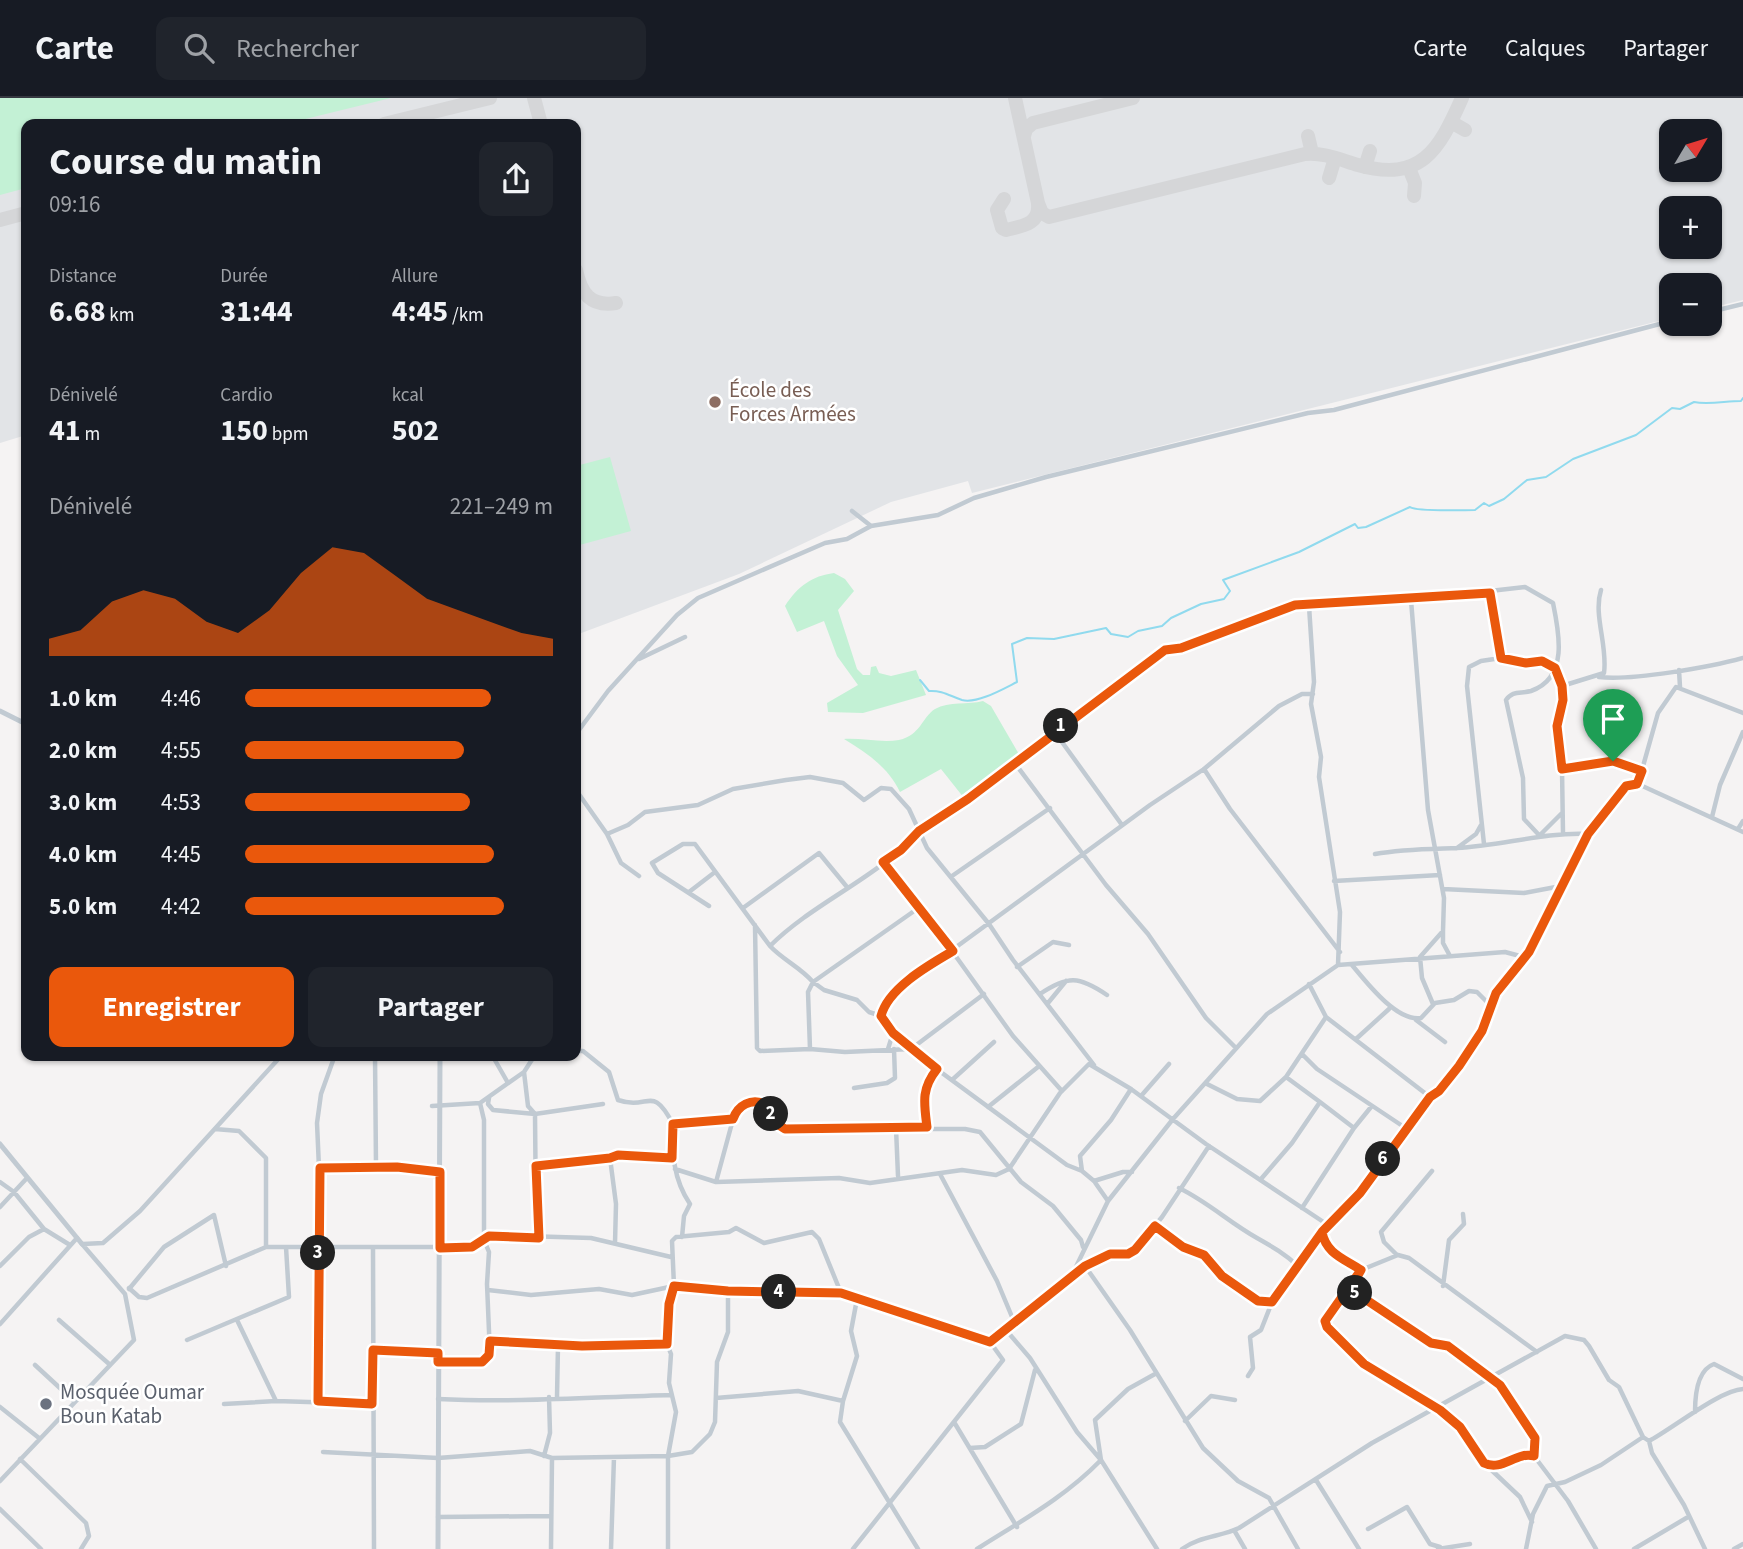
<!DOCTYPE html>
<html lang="fr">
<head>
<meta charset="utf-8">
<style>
  body { margin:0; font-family:"Source Sans 3",sans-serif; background:#20242c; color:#f1f3f6; height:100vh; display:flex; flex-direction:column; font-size:26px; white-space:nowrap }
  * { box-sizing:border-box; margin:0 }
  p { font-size:23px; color:#9ea1a6 }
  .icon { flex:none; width:38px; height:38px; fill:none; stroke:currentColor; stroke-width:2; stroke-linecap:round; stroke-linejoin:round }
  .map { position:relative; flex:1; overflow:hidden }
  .side { position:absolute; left:21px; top:21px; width:560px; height:942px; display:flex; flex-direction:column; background:#171b24; border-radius:14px; box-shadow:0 2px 5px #0004 }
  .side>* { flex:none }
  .needle { width:46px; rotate:52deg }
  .controls { position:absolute; left:1659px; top:21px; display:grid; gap:14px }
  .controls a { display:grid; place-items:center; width:63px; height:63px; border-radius:14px; background:#171b24; box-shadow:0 2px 5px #0004; font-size:35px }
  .pin { position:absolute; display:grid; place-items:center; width:60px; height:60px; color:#fff; margin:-72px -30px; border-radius:50% 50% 50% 0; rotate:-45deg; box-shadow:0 0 7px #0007 }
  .pin .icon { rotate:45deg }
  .km { position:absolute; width:35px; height:35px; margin:-18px; border-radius:50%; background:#222; color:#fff; font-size:19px; line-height:35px; text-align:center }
  .round { display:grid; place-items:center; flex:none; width:74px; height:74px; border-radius:14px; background:#20242c }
  .overview { display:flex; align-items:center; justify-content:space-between; height:119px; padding:0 28px }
  h1 { font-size:38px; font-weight:700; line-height:52px }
  .figures { display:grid; grid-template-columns:repeat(3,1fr); gap:10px; height:119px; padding:7px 28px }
  .figures div { display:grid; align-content:center }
  .figures b { font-size:30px; font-weight:700 }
  .figures small { font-size:19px; font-weight:400 }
  .figures p { font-size:19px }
  .chart { height:196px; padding:14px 28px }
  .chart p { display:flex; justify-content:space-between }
  .chart svg { width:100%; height:126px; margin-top:7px; fill:#ea580c; opacity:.7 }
  .cta { display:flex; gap:14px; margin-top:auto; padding:14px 28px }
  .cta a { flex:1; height:80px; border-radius:14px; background:#ea580c; color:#fff; font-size:28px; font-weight:700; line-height:80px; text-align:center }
  .cta a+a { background:#20242c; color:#f1f3f6 }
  ul { padding:0 28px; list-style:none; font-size:23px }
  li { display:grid; grid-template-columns:112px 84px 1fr; align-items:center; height:52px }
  li i { height:18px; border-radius:9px; background:#ea580c }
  header { display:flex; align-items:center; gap:42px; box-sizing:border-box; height:98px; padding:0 35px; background:#171b24; border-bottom:2px solid #363941 }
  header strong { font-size:33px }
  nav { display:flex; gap:38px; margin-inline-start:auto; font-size:24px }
  .search { width:490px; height:63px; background:#20242c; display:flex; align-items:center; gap:18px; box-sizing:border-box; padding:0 24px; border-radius:14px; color:#9ea1a6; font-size:26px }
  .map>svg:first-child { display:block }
</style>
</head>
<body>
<header>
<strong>Carte</strong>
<div class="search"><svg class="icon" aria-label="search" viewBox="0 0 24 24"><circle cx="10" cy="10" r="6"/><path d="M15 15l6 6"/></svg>Rechercher</div>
<nav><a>Carte</a><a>Calques</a><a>Partager</a></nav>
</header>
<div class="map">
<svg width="1743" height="1451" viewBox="0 0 1743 1451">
  <rect width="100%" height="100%" fill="#f5f3f3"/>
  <path fill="#e2e4e7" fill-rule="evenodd" d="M 0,0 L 1743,0 L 1743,202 L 1710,210 L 1710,187 L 1671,187 L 1671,220 L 972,395 L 968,383 L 891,404 L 739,476 L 576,537 L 576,26 L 26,26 L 26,337 L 0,345 ZM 1671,33 L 1710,33 L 1710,72 L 1671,72 ZM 1671,110 L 1710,110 L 1710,149 L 1671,149 Z"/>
  <path fill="#c3f1d5" d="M 0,0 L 391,0 L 285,26 L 26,26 L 26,90 L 0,97 Z
    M 610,359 L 631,433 L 576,448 L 576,368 Z
    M 834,475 L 845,481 L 854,493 L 838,512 L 857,571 L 863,577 L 870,577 L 871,569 L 876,568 L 879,575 L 891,578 L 916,572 L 926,597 L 863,615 L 828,614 L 827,605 L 858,587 L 837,558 L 824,523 L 797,534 L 785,508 C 798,488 812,478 834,475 Z
    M 983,603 L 991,608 L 1020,658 L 964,700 L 941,671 L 900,694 C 888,669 868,656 844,641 C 862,640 882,645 899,642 C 921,637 922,619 935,611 C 949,603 968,607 983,603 Z"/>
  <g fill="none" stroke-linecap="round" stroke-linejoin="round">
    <path stroke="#90daee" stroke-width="2" d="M 920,582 L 929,593 C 942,592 950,598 962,602 C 977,606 1003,591 1017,584 L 1012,546 L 1027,540 L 1054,541 L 1106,530 L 1111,536 L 1128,539 L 1138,533 L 1162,528 L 1171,520 L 1201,506 L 1224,501 L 1230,493 L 1223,482 L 1299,454 L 1355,426 L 1358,430 L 1366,429 L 1410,409 C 1417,414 1461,412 1475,412 L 1484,405 L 1489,408 L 1504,401 L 1527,382 L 1546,379 L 1573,361 L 1636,337 L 1672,310 L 1680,311 L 1694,304 C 1708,307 1726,303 1741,303 L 1743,300"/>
    <path stroke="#d5d6d8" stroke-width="14" d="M 534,0 L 541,26
      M 1015,0 L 1038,105 L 1042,115 L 1049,119 L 1305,56 C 1323,54 1341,62 1358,67 C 1421,85 1439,52 1462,0
      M 1451,24 L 1465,32
      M 384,26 L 490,0
      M 1024,38 L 1026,31 L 1033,25 L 1133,0
      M 1308,38 L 1312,55
      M 1365,69 L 1370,53
      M 1409,70 L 1415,85 L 1414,98
      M 1329,80 L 1335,60
      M 1004,101 L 997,112 L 1002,130 L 1006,132 C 1021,128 1040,127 1038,106
      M 0,122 L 26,115
      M 576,172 C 581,195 590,209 616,205"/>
    <path stroke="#c1cad2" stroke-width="4.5" d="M 1710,214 L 1743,206
      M 852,413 L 871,428
      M 1490,495 L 1501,560
      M 1411,502 L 1428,712 L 1444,800 L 1443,833 L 1420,859 L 1422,880 L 1433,906
      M 1309,508 L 1314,584 L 1311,606 L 1321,659 L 1319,679 L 1340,814 L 1338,867
      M 639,561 L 685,539
      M 1679,572 L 1680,589
      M 1599,579 C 1631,583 1711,569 1743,560
      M 1562,588 L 1604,575 C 1608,548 1593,517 1601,492
      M 1054,633 L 1122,727
      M 576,636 L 608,593 L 677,517 L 698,500 L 825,445 L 847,441 L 871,428 L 938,417 L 974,400 L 1046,379 L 1308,315 L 1334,312 L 1671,223
      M 1014,664 L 1106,787 L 1148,836 L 1206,920 L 1236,950
      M 1204,671 L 1230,711 L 1340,854
      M 1562,671 L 1613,663 L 1642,673
      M 1638,686 L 1658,615 L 1676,589 L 1743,615
      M 576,692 L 607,736 L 621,765 L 639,778
      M 1712,719 L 1720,687 L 1743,634
      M 1738,731 L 1743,723
      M 920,734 L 1165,552 L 1181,550 L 1295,507 L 1411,502 L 1525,489 L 1553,505 C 1559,534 1569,580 1531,593 C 1520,596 1513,592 1506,602 L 1523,680 L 1524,721 L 1539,737
      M 607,736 L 628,727 L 645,714 L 698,707 L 733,691 L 786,682 L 810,679 L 843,685 L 864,702 L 881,690 L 891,691 L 909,711 L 927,750 L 989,826 L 1013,862 L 1094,967
      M 1540,737 L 1561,716
      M 1484,746 L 1467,588 L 1469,569 L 1481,563 L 1501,560 L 1526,565 L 1548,565 L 1555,570 L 1562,588 L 1563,602 L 1557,627 L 1562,671 L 1563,735
      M 1457,750 L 1476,736 L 1481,727
      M 1375,756 C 1402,751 1429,751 1457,750 C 1501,748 1543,734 1588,736
      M 883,764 L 917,811
      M 952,778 L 1050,710
      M 1334,783 L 1440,777
      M 1443,791 L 1524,795 L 1561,788
      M 689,794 L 715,774
      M 709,808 L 658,775 L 652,765 L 683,746 L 695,746 L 770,848 C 814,804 878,780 919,733
      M 743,810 L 819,755 L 847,789
      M 755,827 L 757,950 L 760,953 L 810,951
      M 1443,833 L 1443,845 L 1450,858
      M 770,848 C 783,862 800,869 813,884 L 917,811 L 952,853 L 1013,938 L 1062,993
      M 1352,867 C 1367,885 1397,924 1421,920 L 1435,905 L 1454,902 L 1469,893 L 1477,894 L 1492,909
      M 1017,869 L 1053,844 L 1069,847
      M 1309,886 L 1326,919
      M 984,896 L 911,951 L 845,954 L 810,951 L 808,894 L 813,884 L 824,892 L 857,902 L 869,914 L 881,918 L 893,935 L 919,958 L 1067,1067 L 1082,1073
      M 1040,896 C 1068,877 1079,878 1107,897
      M 1048,905 L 1066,883
      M 881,918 L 888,901 L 933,866 L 1150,707 L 1204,671 L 1279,608 L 1302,596 L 1313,596
      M 1416,922 L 1445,944
      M 1356,941 L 1389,911
      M 888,951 L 893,935
      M 576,953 L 583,953 L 609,974 L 618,1002 C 650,1013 651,985 673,1026 L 733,1021
      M 1302,956 L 1317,971 L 1407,1031
      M 375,957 L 376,1069
      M 492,957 L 508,985
      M 524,974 L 528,1008 L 535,1016 L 603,1006
      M 952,982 L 994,944
      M 1207,986 L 1237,1001 L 1260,1003 L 1286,979 L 1326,919 L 1430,999
      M 854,990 L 887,985 L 895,980 L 894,951
      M 1141,998 L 1169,966
      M 489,1000 L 488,1006 L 493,1012 L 535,1016 L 536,1122 L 539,1140
      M 432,1008 L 480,1005 L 524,974 L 535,957
      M 988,1009 L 1038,969
      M 673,1026 C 672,1055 673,1081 690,1106 L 684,1118 L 682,1139
      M 927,1029 L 923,997 L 937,971
      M 896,1030 L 898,1078
      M 1354,1030 L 1371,1009
      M 215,1031 L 239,1033 L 266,1060 L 266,1149
      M 610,1060 L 616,1106 L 615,1145
      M 536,1068 L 610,1060 L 618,1057 L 672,1060
      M 319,1070 L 397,1069 L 440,1074
      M 675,1071 L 716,1084 L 839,1080 L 870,1085 L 962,1072 L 996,1077 L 1009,1071 L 1060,995 L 1089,966 L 1131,991 L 1206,1046 L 1328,1127
      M 940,1076 L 997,1183 L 1015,1226
      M 1261,1081 L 1292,1045 L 1320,1004 L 1286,979
      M 1094,1083 L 1123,1074 L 1132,1074
      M 0,1084 L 14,1094 L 44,1131 L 70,1147
      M 716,1084 L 735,1014 C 743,1005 755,1000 765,1006 L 774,1024 L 785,1031 L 965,1031 L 980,1034 L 1021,1084 L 1053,1108 L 1081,1142 L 1083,1149
      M 1179,1090 C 1208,1104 1230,1125 1257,1140 C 1273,1149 1285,1156 1298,1168
      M 1108,1103 L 1094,1083 L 1082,1073 L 1080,1058 L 1111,1022 L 1131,991
      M 0,1109 L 27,1080
      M 1302,1110 L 1354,1030 L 1320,1004
      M 1155,1128 L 1183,1149 L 1204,1157 L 1222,1178 L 1258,1203 L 1272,1204
      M 1323,1134 L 1328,1150 L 1361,1172 L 1398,1157 L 1409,1160 L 1537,1254
      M 83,1146 L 103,1145 L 140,1113 L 282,957
      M 373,1150 L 374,1451
      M 1397,1157 L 1384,1144 L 1381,1134 L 1432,1073
      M 0,1168 L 29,1139 L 44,1131
      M 1085,1168 L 1130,1232 L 1203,1350 L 1238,1383 L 1269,1400 L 1298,1451
      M 1361,1172 L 1325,1223 L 1327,1229 L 1364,1267 L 1440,1312 L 1460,1330 L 1484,1365 L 1520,1399 L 1532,1424
      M 1072,1179 L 1110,1156 L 1128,1156 L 1135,1152 L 1162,1119 L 1209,1048
      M 1443,1188 L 1449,1142 L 1464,1126 L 1463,1116
      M 129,1190 L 139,1199 L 147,1200 L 266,1149 L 472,1149 L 494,1137 L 591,1140 L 671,1159
      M 129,1191 L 164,1149 L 214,1117 L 226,1168
      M 1350,1191 L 1431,1245 L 1448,1248 L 1500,1287 L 1535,1340 L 1534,1358
      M 488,1192 L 531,1197 L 599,1191 L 632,1197 L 674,1188 L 728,1193 L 841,1195 L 990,1244
      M 857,1201 L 851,1233 L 857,1258 L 843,1303 L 840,1324 L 918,1451
      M 59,1222 L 108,1265
      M 237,1222 L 276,1303
      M 0,1226 L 77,1140
      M 1006,1232 L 1030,1260 L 1077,1334 L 1101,1362 L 1157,1451
      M 187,1242 L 289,1199 L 286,1149
      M 490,1243 L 582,1248 L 667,1246
      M 372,1252 L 438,1255
      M 438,1264 L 482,1264 L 490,1257 L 487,1186 L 489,1154 L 484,1142 L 484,1022 L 480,1005
      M 35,1267 L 74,1303
      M 1248,1278 L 1253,1270 L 1250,1239 L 1261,1232 L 1272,1204 L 1328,1127 L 1360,1095 L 1430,999 L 1459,968 L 1482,933 L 1496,895 L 1529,854 L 1588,736 L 1626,688 L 1638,686 L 1743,734
      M 557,1299 L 558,1247
      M 716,1300 L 798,1293 L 843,1303
      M 438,1301 C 516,1305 594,1299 672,1297
      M 318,1303 L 319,1070 L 317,1025 L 321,996 L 335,957
      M 224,1306 L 276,1303 L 372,1306
      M 0,1309 L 39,1340
      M 1695,1314 C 1695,1298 1697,1272 1714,1266 L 1743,1281
      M 1185,1323 L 1211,1298 L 1235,1302
      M 954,1324 L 1017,1429
      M 1649,1343 L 1652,1355 L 1684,1407 L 1705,1451
      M 970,1350 L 985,1349 L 1021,1326 L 1035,1272
      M 323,1354 L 438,1360 L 530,1353 L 552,1360 L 668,1358 L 692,1354 L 710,1336 L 715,1324 L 717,1264 L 728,1234 L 728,1193
      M 544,1358 L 550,1335 L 549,1299
      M 20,1361 L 86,1425 L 89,1438 L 81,1451
      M 1489,1368 L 1523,1356 L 1534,1358 L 1568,1403 L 1596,1451
      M 1316,1382 L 1359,1451
      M 0,1383 L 134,1242 L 125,1196 L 82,1146
      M 0,1411 L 41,1451
      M 438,1419 L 551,1418
      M 1368,1431 L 1407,1409 L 1430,1446 L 1440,1449
      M 1234,1432 L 1245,1451
      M 551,1451 L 552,1360
      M 611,1451 L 614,1359
      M 668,1451 L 668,1358 L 676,1314 L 669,1285 L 671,1256 L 667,1246 L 670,1199 L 674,1188 L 672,1143 L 676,1139 L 729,1134 L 736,1130 L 764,1145 L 812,1134 L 819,1141 L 841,1195
      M 853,1451 L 1003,1262 L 990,1244 L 1071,1179 L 1108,1103 L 1173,1021 L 1267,916 L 1338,867 L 1505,854 L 1520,858 L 1529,854
      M 977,1451 C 1021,1423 1064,1400 1101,1362 L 1095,1322 L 1128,1291 L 1155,1276
      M 1182,1451 C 1200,1438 1220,1439 1239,1430 L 1372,1345 L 1565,1238 L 1584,1242 L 1589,1248 L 1609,1282 L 1619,1289 L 1643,1339
      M 1438,1451 L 1470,1446
      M 1526,1451 L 1533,1416 L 1547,1388 L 1565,1384 L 1601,1367 L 1643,1339 L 1649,1343 C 1672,1331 1720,1292 1743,1291
      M 1634,1451 L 1688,1419
      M 1734,1451 L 1743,1446"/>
    <path stroke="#c1cad2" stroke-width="5" d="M 0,613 L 26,626
      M 0,1046 L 82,1146
      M 438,1451 L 440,957"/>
  </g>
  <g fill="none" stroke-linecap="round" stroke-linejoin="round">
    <g stroke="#fff" stroke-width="14">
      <path id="route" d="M 1613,663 L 1562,671 L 1557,628 L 1563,602 L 1562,588 L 1555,570 L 1542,563 L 1526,565 L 1501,560 L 1490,495 L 1295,507 L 1181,550 L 1165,552 L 968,701 L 919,733 L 901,752 L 883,764 L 953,853 C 929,867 888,890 881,918 L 893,935 L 937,971 C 921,991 924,1005 927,1029 L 785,1031 L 774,1024 L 765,1006 C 751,1000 738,1007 733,1021 L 673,1026 L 672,1060 L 618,1057 L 610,1060 L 536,1068 L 539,1140 L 489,1138 L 472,1149 L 440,1150 L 440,1074 L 397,1069 L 320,1070 L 318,1303 L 372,1306 L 373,1252 L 438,1255 L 438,1264 L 482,1264 L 489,1257 L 490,1243 L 582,1248 L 667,1246 L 669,1206 L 674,1188 L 728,1193 L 841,1195 L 990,1244 L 1085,1168 L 1110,1156 L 1128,1156 L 1135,1152 L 1155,1128 L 1183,1149 L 1204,1157 L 1222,1178 L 1258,1203 L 1272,1204 L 1322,1134 C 1326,1156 1345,1161 1361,1172 L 1350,1191 L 1431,1245 L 1448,1248 L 1500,1287 L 1535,1340 L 1534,1358 C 1516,1353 1502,1374 1484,1365 L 1460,1329 L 1440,1312 L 1364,1266 L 1327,1229 L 1325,1223 L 1361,1172 C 1345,1161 1326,1156 1322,1134 L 1360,1095 L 1430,999 L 1439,993 L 1459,968 L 1482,933 L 1496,895 L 1529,854 L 1588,736 L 1626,688 L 1637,686 L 1642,673 L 1613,663"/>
    </g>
    <use href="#route" stroke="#ea580c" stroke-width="9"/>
  </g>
  <circle fill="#8d6e63" stroke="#fff" stroke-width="2.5" cx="715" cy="304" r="7"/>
  <circle fill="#6b7280" stroke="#fff" stroke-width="2.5" cx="46" cy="1306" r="7"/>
  <g text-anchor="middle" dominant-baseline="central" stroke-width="5" stroke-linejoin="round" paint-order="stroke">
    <g font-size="21" fill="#785e54" stroke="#fff" text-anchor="start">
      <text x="729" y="292">École des<tspan x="729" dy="24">Forces Armées</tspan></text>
    </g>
    <g font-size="21" fill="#5b616d" stroke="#fff" text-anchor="start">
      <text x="60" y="1294">Mosquée Oumar<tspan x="60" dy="24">Boun Katab</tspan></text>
    </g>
  </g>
</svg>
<div class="controls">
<a><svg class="needle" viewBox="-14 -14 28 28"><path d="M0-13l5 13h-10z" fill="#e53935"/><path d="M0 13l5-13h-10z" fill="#9ea1a6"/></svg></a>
<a>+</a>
<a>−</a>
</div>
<div class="pin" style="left:1613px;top:663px;background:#1e9e55"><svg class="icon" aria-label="arrive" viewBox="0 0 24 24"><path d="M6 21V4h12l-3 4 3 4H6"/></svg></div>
<b class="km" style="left:1061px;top:628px">1</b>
<b class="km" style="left:771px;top:1016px">2</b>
<b class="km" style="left:318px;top:1155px">3</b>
<b class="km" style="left:779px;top:1194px">4</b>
<b class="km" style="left:1355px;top:1195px">5</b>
<b class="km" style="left:1383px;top:1061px">6</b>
<section class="side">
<div class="overview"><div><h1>Course du matin</h1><p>09:16</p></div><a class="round"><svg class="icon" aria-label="share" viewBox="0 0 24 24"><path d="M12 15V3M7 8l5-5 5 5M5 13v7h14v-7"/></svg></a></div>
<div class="figures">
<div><p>Distance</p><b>6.68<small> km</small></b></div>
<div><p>Durée</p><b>31:44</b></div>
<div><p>Allure</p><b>4:45<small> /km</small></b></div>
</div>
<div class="figures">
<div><p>Dénivelé</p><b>41<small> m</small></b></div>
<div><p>Cardio</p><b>150<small> bpm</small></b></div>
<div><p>kcal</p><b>502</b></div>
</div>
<div class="chart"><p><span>Dénivelé</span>221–249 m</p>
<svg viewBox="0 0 160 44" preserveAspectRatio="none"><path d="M0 44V38L10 35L20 25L30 21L40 24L50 32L60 36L70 28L80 15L90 6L100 8L110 16L120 24L130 28L140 32L150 36L160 38V44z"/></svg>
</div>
<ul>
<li><b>1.0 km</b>4:46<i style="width:80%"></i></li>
<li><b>2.0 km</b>4:55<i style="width:71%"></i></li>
<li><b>3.0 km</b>4:53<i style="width:73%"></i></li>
<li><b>4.0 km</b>4:45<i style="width:81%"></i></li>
<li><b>5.0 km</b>4:42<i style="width:84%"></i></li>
</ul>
<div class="cta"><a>Enregistrer</a><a>Partager</a></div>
</section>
</div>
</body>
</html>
